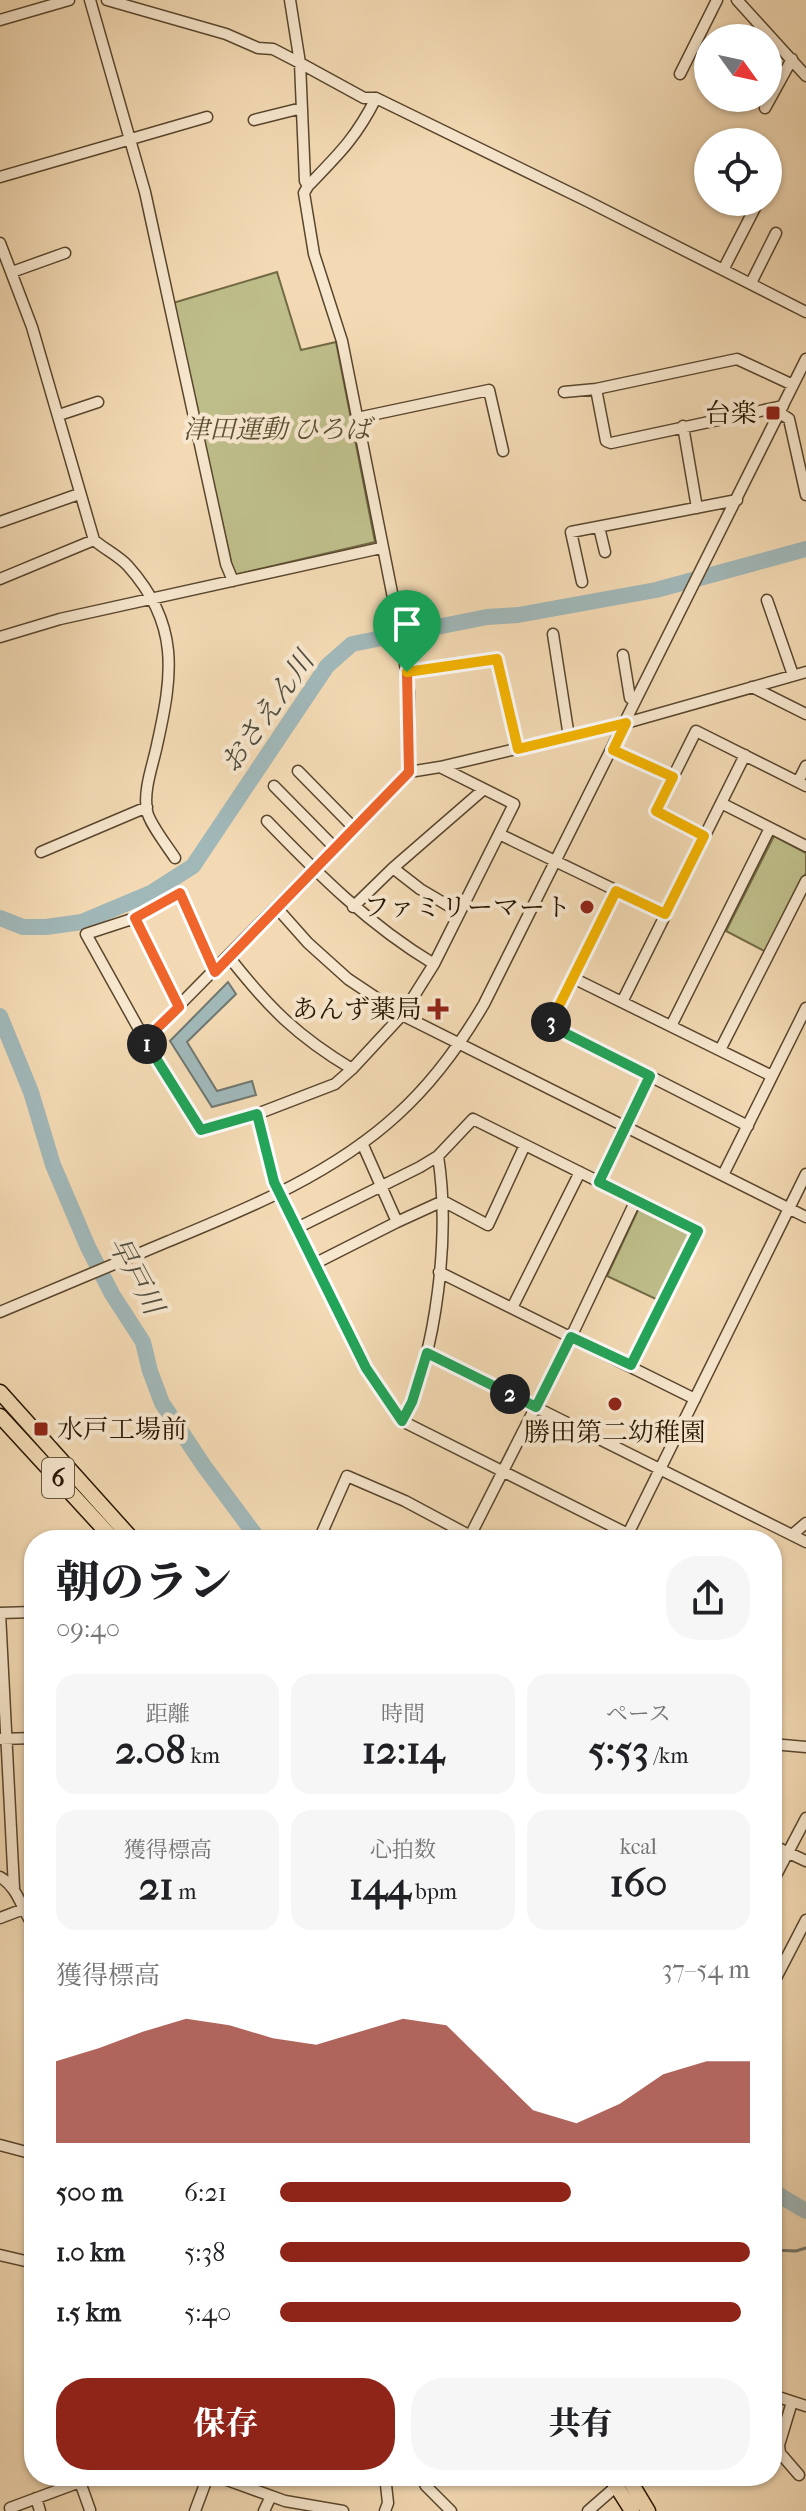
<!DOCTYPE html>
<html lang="ja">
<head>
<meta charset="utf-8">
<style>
  body { margin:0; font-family:"IM FELL French Canon","Noto Serif JP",serif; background:#f6f6f6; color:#202124; height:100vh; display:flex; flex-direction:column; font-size:30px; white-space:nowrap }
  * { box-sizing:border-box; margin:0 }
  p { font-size:26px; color:#757577 }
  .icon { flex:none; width:44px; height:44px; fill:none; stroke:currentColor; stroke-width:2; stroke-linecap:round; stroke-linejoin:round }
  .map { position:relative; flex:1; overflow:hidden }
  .sheet { position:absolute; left:24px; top:1530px; width:758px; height:956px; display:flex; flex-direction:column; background:#fff; border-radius:32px; box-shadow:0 2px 6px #0004 }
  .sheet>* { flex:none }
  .needle { width:52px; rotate:123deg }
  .fabs { position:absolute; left:694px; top:24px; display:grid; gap:16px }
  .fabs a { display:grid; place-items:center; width:88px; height:88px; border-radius:50%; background:#fff; box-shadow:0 2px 6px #0004; font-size:40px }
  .pin { position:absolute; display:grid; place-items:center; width:68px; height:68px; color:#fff; margin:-82px -34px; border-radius:50% 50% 50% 0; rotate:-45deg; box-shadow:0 0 8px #0007 }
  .pin .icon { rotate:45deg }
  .km { position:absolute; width:40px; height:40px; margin:-20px; border-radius:50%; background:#222; color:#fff; font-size:22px; line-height:40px; text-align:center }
  .round { display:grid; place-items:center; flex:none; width:84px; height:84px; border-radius:32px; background:#f6f6f6 }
  .headline { display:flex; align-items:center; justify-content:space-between; height:136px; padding:0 32px }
  h1 { font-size:44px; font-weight:800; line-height:60px }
  .figures { display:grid; grid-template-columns:repeat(3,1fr); gap:12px; height:136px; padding:8px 32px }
  .figures div { display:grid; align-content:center; border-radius:20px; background:#f6f6f6; text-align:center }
  .figures b { font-size:40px; font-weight:800 }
  .figures small { font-size:22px; font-weight:400 }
  .figures p { font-size:22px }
  .chart { height:224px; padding:16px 32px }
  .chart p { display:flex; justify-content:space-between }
  .chart svg { width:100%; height:144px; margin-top:8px; fill:#8f2418; opacity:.7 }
  .primary-button { display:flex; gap:16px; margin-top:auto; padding:16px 32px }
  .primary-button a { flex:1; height:92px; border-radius:32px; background:#8f2418; color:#fff; font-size:32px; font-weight:800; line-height:92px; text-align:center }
  .primary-button a+a { background:#f6f6f6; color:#202124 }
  ul { padding:0 32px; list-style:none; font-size:26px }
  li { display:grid; grid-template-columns:128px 96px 1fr; align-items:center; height:60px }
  li i { height:20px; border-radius:10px; background:#8f2418 }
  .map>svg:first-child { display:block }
</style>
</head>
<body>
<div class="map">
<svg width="806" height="2511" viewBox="0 0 806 2511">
  <rect width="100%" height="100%" fill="#f3dab4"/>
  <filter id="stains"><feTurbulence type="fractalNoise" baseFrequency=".0025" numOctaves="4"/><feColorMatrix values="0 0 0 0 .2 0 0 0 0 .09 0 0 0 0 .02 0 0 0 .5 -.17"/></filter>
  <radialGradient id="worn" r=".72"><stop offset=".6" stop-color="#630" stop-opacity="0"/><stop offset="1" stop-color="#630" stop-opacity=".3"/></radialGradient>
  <path fill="#bebe8a" stroke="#726a45" stroke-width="2" d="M 277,272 L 301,350 L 336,342 L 375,542 L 234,575 L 173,303 Z
    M 774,836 L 806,853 L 806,873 L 766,952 L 726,931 Z
    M 639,1208 L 693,1233 L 660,1301 L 607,1276 Z"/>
  <path fill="#a1b8b9" stroke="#70776f" stroke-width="2" d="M 228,982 L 236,994 L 187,1042 L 217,1091 L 252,1081 L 256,1095 L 212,1107 L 170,1041 Z"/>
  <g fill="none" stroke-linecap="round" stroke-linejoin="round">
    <path stroke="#70776f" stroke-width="3" d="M 772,2250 L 796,2251 L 806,2248"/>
    <path stroke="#a1b8b9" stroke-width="16" d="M 0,918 L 23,927 L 46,927 L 82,922 L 151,893 L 193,866 L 327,666 L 352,644 L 487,617 L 518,615 L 656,590 L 806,549
      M 0,1016 L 31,1092 L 53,1165 L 88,1247 L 112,1294 L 143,1342 L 150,1371 L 162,1403 L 204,1466 L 259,1540
      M 772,2191 L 806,2211"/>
    <g stroke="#59462d" stroke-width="13">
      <path id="minor" d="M 90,0 L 145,192 L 226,564 L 233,581
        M 107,0 L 226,34 L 258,48 L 273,49 L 300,63 L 305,181 L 308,186
        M 290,0 L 300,63 L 364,98 L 376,98
        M 737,0 L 806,76
        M 0,20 L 69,0
        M 680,74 L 717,0
        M 765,108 L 792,59
        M 254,120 L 302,108
        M 0,177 L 207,117
        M 0,243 L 32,327 L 94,540 C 104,549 119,556 128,566 C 180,624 173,674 157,745 C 153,765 143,790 147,811 C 149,823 168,847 175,858
        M 723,270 L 758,202
        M 12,272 L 65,253
        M 751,283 L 776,233
        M 596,389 L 606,441 L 611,443 L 783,406
        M 564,392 L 596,389 L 737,359 L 793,385
        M 780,413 L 789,419 L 806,495
        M 59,415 L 98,402
        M 357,418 L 489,390 L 503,451
        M 683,426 L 697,508
        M 0,522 L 79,494
        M 599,527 L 605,552
        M 0,579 L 94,540
        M 582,582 L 571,532 L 737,500
        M 767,600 L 793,675
        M 553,634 L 569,737
        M 0,637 L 60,619 L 381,548
        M 623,655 L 630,698 L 635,701
        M 407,672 L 497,659 L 518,749
        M 752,687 L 806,714
        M 613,750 L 673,777
        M 298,771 L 353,827
        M 409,772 L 409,692 L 402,643 L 342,341 L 314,254 L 304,193 L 308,186 C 338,155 356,138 376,98 L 587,201 L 806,312
        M 798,782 L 806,766
        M 274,786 L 334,847
        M 721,803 L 806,846
        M 267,821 C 319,875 369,925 434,964
        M 499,834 L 665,914
        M 704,836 L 656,811 L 696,731 L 806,786
        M 41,852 L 147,807
        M 393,868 L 420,889 L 459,912
        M 616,891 L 551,1021 L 553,1027 L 748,1126
        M 276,907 L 308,943 L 348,979 L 402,1015 L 806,1217
        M 353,907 L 393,868 L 484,789
        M 135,918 L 179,1007
        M 229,957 C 269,1008 297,1036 352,1069
        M 215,972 L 180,893 L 135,918 L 86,934 L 145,1040 L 201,1130 L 257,1114 L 335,1084 L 352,1069 L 402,1015 L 434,964 L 514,804 L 440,767
        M 573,978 L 772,1076
        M 622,1002 L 745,755
        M 671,1026 L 770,828
        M 145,1040 L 409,772 L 440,767 L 626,723 L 806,672
        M 720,1050 L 806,881
        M 257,1114 L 274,1182 L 366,1368 L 402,1421 L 628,1534
        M 723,1175 L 806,1008
        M 599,1182 L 650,1076
        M 397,1222 L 443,1201 L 488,1225 L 525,1145
        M 297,1228 L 420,1167 L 438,1156 L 473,1119 L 698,1231 L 631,1365
        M 314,1264 L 397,1222 L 362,1143
        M 439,1272 L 695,1399
        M 512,1308 L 580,1172
        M 0,1312 C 56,1288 113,1265 169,1241 C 249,1208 333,1174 398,1114 C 432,1083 460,1045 484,1004 L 806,359
        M 427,1353 L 806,1542
        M 402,1421 C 438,1352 450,1232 438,1156
        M 792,1535 L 806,1523
        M 329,1540 L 321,1535 L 347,1476 L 405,1501 L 478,1540
        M 468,1540 L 571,1337 L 635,1202
        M 625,1540 L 806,1174
        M 0,1613 L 14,1888
        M 0,1613 L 34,1612
        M 0,1739 L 34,1738
        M 772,1744 L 806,1747
        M 772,1845 L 806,1861
        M 0,1877 C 18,1887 22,1910 34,1927
        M 772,1883 L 806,1818
        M 0,1918 L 34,1905
        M 772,1978 L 776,1978 L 806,1920
        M 33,2093 L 34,2084
        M 0,2145 L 34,2154
        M 0,2255 L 34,2263
        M 772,2395 L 806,2406
        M 792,2402 L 779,2445 L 780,2453 L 799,2475
        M 216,2476 L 285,2501 L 343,2511
        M 385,2476 L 388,2503 L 385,2511
        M 421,2476 L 426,2486 L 451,2511
        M 36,2498 L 40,2511
        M 11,2511 L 10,2508 L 80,2482 L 90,2510
        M 195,2511 L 208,2476
        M 264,2511 L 271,2496
        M 588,2511 L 620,2483"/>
    </g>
    <g stroke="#261500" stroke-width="17">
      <path id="highway" d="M 0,1392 L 133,1540
        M 0,1416 L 114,1540
        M 610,2476 L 632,2511
        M 627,2476 L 648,2511"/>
    </g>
    <use href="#minor" stroke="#f7e7ce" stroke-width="10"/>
    <use href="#highway" stroke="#f3dab4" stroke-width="14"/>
  </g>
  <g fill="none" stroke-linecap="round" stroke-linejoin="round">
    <g stroke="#fff" stroke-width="16">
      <path id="split-1" d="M 147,1044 L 145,1040 L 179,1007 L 135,918 L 180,893 L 215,972 L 409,772 L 407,672"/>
    </g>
    <g stroke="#fff" stroke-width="16">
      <path id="split-2" d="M 147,1044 L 201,1130 L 257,1114 L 274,1182 L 366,1368 L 402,1421 L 412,1402 L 427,1353 L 510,1394"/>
    </g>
    <g stroke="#fff" stroke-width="16">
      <path id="split-3" d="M 510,1394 L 536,1407 L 571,1337 L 631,1365 L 698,1231 L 599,1182 L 650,1076 L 553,1027 L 551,1022"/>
    </g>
    <g stroke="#fff" stroke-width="16">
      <path id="split-4" d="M 407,672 L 497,659 L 518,749 L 626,723 L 613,750 L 673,777 L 656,811 L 704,836 L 665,914 L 616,891 L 551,1022"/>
    </g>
    <use href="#split-1" stroke="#f0652b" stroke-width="10"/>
    <use href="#split-2" stroke="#22a559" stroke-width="10"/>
    <use href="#split-3" stroke="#22a559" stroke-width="10"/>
    <use href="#split-4" stroke="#f5b400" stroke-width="10"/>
  </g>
  <g fill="#8f2418" stroke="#f7e7ce" stroke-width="3">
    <rect x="765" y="405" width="16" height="16" rx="4"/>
    <circle cx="587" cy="907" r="8"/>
    <path d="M434 997h8v8h8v8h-8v8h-8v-8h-8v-8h8z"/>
    <circle cx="615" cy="1404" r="8"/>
    <rect x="33" y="1421" width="16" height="16" rx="4"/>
  </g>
  <g text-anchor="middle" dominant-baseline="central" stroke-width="8" stroke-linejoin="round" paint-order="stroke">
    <rect fill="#f7e7ce" stroke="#65543e" stroke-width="2" x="42" y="1458" width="32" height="40" rx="6"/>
    <g font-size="24" font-weight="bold" fill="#261500">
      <text x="58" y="1478">6</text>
    </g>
    <g font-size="26" fill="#261500" stroke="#f7e7ce" text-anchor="end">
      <text x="757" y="413">台楽</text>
      <text x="571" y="907">ファミリーマート</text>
      <text x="422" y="1009">あんず薬局</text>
      <text x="57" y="1429" text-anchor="start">水戸工場前</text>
      <text x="615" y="1432" text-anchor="middle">勝田第二幼稚園</text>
    </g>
    <g font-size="26" font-style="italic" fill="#5b5030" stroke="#f7e7ce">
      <text x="277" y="429">津田運動 ひろば</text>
    </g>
    <g font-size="28" font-style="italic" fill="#514e41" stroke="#f7e7ce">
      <text transform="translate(267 712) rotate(-55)">おさえん川</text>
      <text transform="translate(136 1275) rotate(62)">早戸川</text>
    </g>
  </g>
  <rect width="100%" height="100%" filter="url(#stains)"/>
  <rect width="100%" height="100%" fill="url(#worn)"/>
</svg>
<div class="fabs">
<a><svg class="needle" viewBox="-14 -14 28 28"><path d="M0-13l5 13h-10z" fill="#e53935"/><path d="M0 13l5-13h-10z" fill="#757577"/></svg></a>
<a><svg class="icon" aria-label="locate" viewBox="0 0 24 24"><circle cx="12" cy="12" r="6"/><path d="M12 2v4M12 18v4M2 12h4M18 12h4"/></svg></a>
</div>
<div class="pin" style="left:407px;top:672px;background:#1e9e55"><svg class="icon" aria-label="arrive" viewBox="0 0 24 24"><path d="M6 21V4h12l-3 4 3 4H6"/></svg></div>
<b class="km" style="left:147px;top:1044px">1</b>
<b class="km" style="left:510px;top:1394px">2</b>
<b class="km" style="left:551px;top:1022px">3</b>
<section class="sheet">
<div class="headline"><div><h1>朝のラン</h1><p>09:40</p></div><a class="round"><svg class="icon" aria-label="share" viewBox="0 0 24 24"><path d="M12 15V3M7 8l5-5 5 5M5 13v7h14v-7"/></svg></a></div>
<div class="figures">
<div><p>距離</p><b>2.08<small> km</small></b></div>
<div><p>時間</p><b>12:14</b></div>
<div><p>ペース</p><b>5:53<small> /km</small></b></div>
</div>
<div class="figures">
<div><p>獲得標高</p><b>21<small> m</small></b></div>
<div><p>心拍数</p><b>144<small> bpm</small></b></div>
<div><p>kcal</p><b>160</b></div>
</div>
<div class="chart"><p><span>獲得標高</span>37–54 m</p>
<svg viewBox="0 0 160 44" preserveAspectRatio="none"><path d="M0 44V19L10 15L20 10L30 6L40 8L50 12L60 14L70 10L80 6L90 8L100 21L110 34L120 38L130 32L140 23L150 19L160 19V44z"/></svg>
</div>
<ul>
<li><b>500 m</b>6:21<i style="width:62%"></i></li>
<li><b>1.0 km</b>5:38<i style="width:100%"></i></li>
<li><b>1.5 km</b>5:40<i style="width:98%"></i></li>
</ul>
<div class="primary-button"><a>保存</a><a>共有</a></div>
</section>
</div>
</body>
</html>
